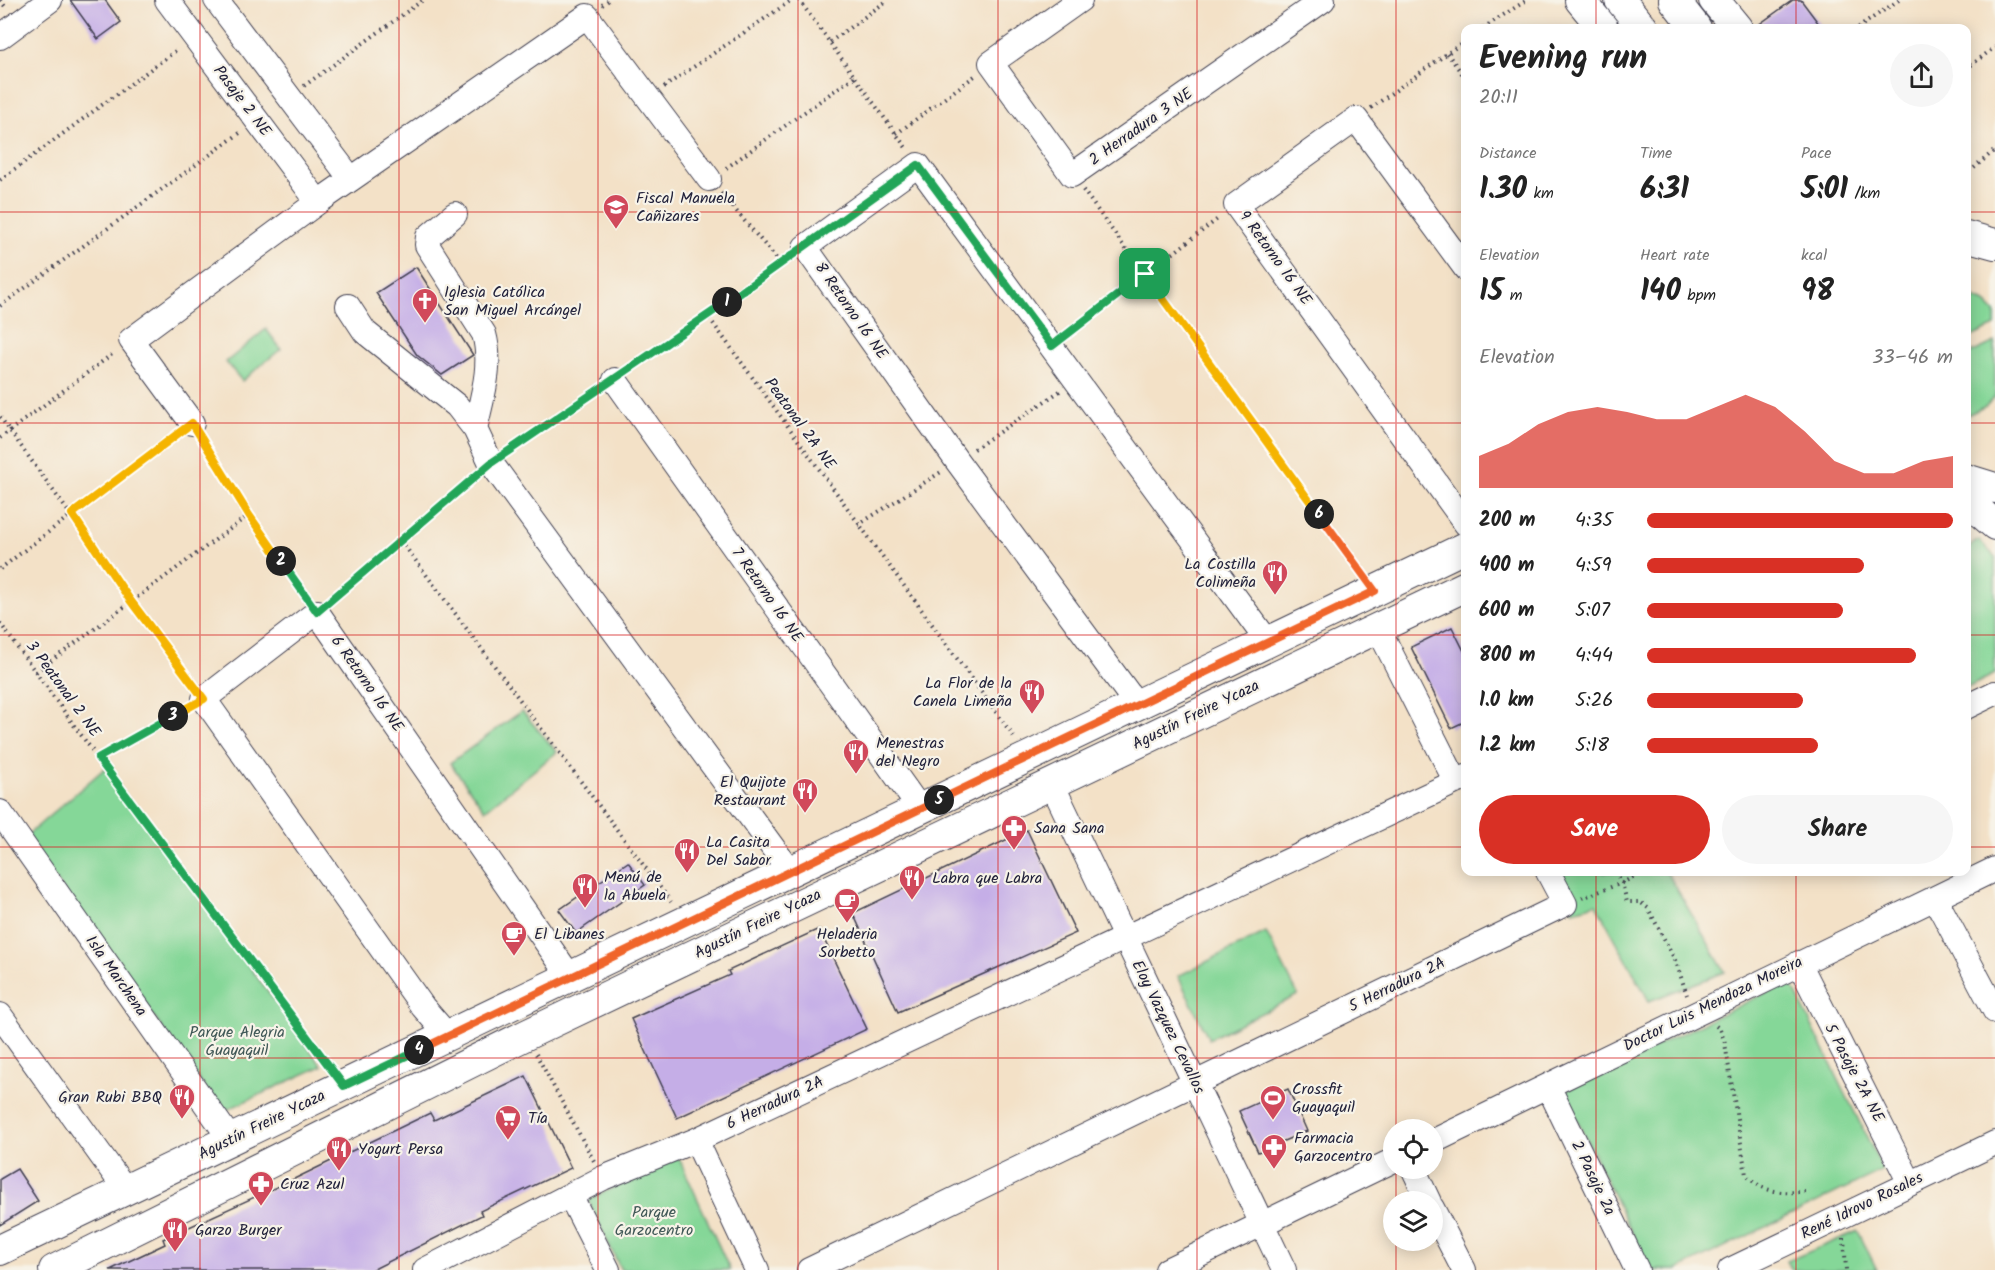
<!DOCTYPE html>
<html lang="en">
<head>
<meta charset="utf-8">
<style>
  body { margin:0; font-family:Kalam,sans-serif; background:#f6f6f6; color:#222; height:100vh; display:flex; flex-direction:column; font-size:22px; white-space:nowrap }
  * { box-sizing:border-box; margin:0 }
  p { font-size:20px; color:#767676 }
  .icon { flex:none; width:33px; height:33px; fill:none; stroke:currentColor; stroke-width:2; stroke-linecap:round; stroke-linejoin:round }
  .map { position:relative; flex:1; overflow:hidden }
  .details { position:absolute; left:1461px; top:24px; width:510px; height:852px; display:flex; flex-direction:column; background:#fff; border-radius:12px; box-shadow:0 3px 15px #0003 }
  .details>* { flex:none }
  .tools { position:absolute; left:1383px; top:1119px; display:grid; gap:12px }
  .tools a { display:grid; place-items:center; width:60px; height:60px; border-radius:50%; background:#fff; box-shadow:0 3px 15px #0003; font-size:30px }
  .pin { position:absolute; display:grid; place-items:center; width:51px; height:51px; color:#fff; margin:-26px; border-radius:12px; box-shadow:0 3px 9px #0006 }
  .km { position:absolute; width:30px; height:30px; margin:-15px; border-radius:50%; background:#222; color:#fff; font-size:16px; line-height:30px; text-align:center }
  .round { display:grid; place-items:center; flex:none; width:63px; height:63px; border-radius:32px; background:#f6f6f6 }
  .head { display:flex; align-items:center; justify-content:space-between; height:102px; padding:0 18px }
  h1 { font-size:33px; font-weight:700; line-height:45px }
  .metrics { display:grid; grid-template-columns:repeat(3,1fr); gap:9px; height:102px; padding:6px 18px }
  .metrics div { display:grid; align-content:center }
  .metrics b { font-size:30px; font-weight:700 }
  .metrics small { font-size:16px; font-weight:400 }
  .metrics p { font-size:16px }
  .chart { height:168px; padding:12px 18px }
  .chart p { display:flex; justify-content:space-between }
  .chart svg { width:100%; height:108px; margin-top:6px; fill:#d93025; opacity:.7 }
  .cta { display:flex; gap:12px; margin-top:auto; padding:12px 18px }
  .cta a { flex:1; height:69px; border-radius:36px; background:#d93025; color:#fff; font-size:24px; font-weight:700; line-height:69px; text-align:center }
  .cta a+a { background:#f6f6f6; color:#222 }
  ul { padding:0 18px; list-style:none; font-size:20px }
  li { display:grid; grid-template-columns:96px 72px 1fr; align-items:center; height:45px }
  li i { height:15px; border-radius:8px; background:#d93025 }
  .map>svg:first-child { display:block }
</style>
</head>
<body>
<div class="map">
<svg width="1995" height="1270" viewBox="0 0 1995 1270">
  <rect width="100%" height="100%" fill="#f7f3e8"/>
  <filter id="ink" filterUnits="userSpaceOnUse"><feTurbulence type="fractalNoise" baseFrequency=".0167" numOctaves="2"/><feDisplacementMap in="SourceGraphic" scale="12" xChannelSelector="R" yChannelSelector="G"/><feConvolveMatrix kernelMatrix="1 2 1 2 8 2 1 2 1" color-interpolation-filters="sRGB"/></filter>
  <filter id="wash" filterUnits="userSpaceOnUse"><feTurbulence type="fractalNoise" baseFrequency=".008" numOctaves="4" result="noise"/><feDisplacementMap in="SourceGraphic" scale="24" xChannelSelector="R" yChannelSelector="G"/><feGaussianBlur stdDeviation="1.35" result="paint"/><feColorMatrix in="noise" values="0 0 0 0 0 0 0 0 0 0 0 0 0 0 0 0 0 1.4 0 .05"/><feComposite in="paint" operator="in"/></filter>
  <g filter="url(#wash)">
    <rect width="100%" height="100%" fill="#f3e1c7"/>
    <path fill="#85d798" stroke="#547c6a" stroke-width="1.5" d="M 1967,295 L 1987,304 L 1995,312 L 1995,326 L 1967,339 Z
      M 266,329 L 281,349 L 242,381 L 226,362 Z
      M 1995,342 L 1995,397 L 1986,406 L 1967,415 L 1967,355 Z
      M 1979,540 L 1995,557 L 1995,674 L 1967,688 L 1967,547 Z
      M 522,711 L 557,752 L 485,810 L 450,763 Z
      M 105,768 L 322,1066 L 222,1112 L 25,837 Z
      M 1555,872 L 1667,872 L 1725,972 L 1649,1001 L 1596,904 L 1573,910 Z
      M 1266,932 L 1298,995 L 1209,1039 L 1178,976 Z
      M 1790,981 L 1883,1170 L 1677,1270 L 1650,1270 L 1563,1091 Z
      M 678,1156 L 730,1270 L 621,1270 L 588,1200 Z
      M 1858,1231 L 1877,1270 L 1792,1270 L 1787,1261 Z"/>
    <g id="blocks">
      <path fill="#c5aee7" d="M 70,0 L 105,0 L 121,22 L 98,39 Z
        M 1793,0 L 1801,0 L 1822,28 L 1754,28 Z
        M 416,267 L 473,355 L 442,375 L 417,355 L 376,293 Z
        M 1452,627 L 1466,655 L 1466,721 L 1451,728 L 1411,647 Z
        M 1027,830 L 1076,933 L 898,1012 L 853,913 Z
        M 628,862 L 645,885 L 576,933 L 559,910 Z
        M 819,929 L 867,1029 L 677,1118 L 631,1019 L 730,975 L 728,971 Z
        M 526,1076 L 571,1168 L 480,1211 L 482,1215 L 372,1270 L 110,1270 L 165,1244 L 163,1239 L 292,1180 L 430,1113 L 434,1120 Z
        M 1288,1089 L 1307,1131 L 1258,1152 L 1239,1111 Z
        M 17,1169 L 38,1201 L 0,1225 L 0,1179 Z"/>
    </g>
  </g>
  <g filter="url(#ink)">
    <use href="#blocks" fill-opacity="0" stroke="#413f50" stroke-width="1.5"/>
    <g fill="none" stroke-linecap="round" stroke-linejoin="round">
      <g stroke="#413f50" stroke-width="26">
        <path id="minor" d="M 167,0 L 318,202
          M 216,0 L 351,179
          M 1080,0 L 991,63 L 1072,175 L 1323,0
          M 0,37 L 50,0
          M 455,214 L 428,237 L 427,245 L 484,334 C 493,366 482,397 475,429
          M 1466,269 L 1356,119 L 1236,205 L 1466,524
          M 348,306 L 365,332 L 457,406 L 475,429 L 491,463 L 790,871
          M 615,380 L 920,809
          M 192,423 L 131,340 L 318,202 L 587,16 L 709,179
          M 1378,628 L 1456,782
          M 1137,705 L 957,461 L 805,247 L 918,165 L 1268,642
          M 1966,707 L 1995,693
          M 1052,784 L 1284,1270
          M 0,812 L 231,1140
          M 1935,898 L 1995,1011
          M 1799,963 L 1910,1183
          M 0,1015 L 126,1190
          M 448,1036 L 423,1007 L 204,699 L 317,612 L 571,978
          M 1548,1086 L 1637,1270
          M 696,1140 L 757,1270
          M 1432,1142 L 1995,869
          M 1413,1168 L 1429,1202
          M 571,1197 L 608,1270
          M 1432,1208 L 1464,1270
          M 425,1270 L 603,1178 L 696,1140 L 1466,777
          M 809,1270 L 1565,904 L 1548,872
          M 1167,1270 L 1394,1160
          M 1730,1270 L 1995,1143"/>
      </g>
      <g stroke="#413f50" stroke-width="32">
        <path id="major" d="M 1580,0 L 1603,28
          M 1620,0 L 1643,28
          M 1674,0 L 1696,28
          M 1714,0 L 1737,28
          M 1966,236 L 1995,244
          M 1966,479 L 1995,488
          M 1966,500 L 1995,525
          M 0,1250 L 1466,547
          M 54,1270 L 526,1035 L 1466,586"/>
      </g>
      <path stroke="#413f50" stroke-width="4" stroke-dasharray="1.5 4.5" stroke-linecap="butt" d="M 0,0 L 7,9
        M 799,0 L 907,149
        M 602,5 L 609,0
        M 1483,28 L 1527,0
        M 1858,28 L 1899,0
        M 830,42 L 888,0
        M 1447,53 L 1466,79
        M 1966,69 L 1995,47
        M 304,86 L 423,0
        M 664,87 L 792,0
        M 1371,108 L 1466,40
        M 896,134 L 976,75
        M 726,168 L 855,76
        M 1974,168 L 1995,150
        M 0,180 L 178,49
        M 1083,190 L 1361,572
        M 721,193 L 781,264
        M 0,306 L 240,133
        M 707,315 L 790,258
        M 1068,334 L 1219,218
        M 632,368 L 707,315 L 1014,737
        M 0,417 L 192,683
        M 0,438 L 115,352
        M 203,440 L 249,515 L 306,597
        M 974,449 L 1060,391
        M 507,452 L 598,391
        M 858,525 L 941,472
        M 401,541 L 671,902
        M 0,569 L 176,435
        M 333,599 L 475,477
        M 0,623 L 105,768 L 329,1066
        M 36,672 L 249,515
        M 98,758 L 187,709
        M 1615,872 L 1622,883 L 1627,902 L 1640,902 L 1648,908 L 1676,962 L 1687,995
        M 1582,898 L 1622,883 L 1643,872
        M 1716,1026 L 1720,1029 L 1725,1043 L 1746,1175 C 1763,1193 1781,1193 1805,1192
        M 536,1054 L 594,1161
        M 1844,1238 L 1846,1270"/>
      <use href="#minor" stroke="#fff" stroke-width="24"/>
      <use href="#major" stroke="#fff" stroke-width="30"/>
    </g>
  </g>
  <g fill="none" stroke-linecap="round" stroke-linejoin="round" filter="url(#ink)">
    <g stroke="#fff" stroke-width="12">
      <path id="split-1" d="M 727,302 L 918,165 L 1052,346 L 1145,274"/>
    </g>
    <g stroke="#fff" stroke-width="12">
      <path id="split-2" d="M 281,561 L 317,612 L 491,463 L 727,302"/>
    </g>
    <g stroke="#fff" stroke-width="12">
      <path id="split-3" d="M 173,716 L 204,699 L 130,600 L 72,514 L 192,423 L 249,515 L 281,561"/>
    </g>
    <g stroke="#fff" stroke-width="12">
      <path id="split-4" d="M 173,716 L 98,758 L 344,1086 L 419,1050"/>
    </g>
    <g stroke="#fff" stroke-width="12">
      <path id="split-5" d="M 419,1050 L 939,800"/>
    </g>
    <g stroke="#fff" stroke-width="12">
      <path id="split-6" d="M 939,800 L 1375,591 L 1319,514"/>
    </g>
    <g stroke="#fff" stroke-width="12">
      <path id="split-7" d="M 1145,274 L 1319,514"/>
    </g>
    <use href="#split-1" stroke="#22a559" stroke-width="8"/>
    <use href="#split-2" stroke="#22a559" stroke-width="8"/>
    <use href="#split-3" stroke="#f5b400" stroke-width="8"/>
    <use href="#split-4" stroke="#22a559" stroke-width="8"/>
    <use href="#split-5" stroke="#f0652b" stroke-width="8"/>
    <use href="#split-6" stroke="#f0652b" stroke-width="8"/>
    <use href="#split-7" stroke="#f5b400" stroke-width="8"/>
  </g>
  <path fill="none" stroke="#d62828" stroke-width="1.5" stroke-opacity="0.55" d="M 200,0 L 200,1270M 399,0 L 399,1270M 598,0 L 598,1270M 798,0 L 798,1270M 998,0 L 998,1270M 1197,0 L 1197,1270M 1396,0 L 1396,1130M 1596,0 L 1596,28M 1796,0 L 1796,28M 0,212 L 1466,212M 1966,212 L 1995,212M 0,423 L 1466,423M 1966,423 L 1995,423M 0,635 L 1466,635M 1966,635 L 1995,635M 0,847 L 1466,847M 1966,847 L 1995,847M 1596,872 L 1596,1270M 1796,872 L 1796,1270M 0,1058 L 1995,1058M 1396,1168 L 1396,1202M 1396,1240 L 1396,1270"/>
  <defs>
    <g id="school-pin" transform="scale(1.35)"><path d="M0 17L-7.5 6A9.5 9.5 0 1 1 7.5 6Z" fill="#d1495b" stroke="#f7f3e8"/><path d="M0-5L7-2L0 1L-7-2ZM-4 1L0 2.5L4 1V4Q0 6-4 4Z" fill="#fff"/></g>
    <g id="church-pin" transform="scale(1.35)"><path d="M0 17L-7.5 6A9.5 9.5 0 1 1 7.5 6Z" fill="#d1495b" stroke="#f7f3e8"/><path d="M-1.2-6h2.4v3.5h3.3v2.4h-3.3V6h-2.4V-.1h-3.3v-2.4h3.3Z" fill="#fff"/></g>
    <g id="restaurant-pin" transform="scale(1.35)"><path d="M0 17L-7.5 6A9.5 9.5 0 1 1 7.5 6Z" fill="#d1495b" stroke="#f7f3e8"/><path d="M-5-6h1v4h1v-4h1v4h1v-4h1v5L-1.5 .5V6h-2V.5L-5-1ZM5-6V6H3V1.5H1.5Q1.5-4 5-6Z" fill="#fff"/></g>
    <g id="pharmacy-pin" transform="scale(1.35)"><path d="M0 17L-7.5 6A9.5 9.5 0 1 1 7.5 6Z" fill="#d1495b" stroke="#f7f3e8"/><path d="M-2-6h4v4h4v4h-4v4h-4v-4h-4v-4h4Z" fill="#fff"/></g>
    <g id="cafe-pin" transform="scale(1.35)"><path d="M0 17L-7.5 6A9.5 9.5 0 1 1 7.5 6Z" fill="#d1495b" stroke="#f7f3e8"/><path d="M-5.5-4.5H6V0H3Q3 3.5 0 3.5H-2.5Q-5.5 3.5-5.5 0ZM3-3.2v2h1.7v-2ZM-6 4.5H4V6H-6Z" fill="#fff"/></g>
    <g id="stadium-pin" transform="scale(1.35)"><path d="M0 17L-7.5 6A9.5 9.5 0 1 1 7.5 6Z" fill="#d1495b" stroke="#f7f3e8"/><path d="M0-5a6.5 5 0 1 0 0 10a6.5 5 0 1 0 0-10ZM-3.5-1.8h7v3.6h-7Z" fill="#fff"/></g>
    <g id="supermarket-pin" transform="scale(1.35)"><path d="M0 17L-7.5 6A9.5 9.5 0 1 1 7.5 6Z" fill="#d1495b" stroke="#f7f3e8"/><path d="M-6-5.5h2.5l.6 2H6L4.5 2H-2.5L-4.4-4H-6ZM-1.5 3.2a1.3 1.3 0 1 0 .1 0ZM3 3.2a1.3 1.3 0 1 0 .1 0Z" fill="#fff"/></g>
  </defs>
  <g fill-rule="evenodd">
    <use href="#school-pin" x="616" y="207"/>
    <use href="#church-pin" x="425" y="301"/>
    <use href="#restaurant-pin" x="1275" y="573"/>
    <use href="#restaurant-pin" x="1032" y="692"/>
    <use href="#restaurant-pin" x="856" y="752"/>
    <use href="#restaurant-pin" x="805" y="791"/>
    <use href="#pharmacy-pin" x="1014" y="828"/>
    <use href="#restaurant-pin" x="687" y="851"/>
    <use href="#restaurant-pin" x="912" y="878"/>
    <use href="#restaurant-pin" x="585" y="886"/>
    <use href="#cafe-pin" x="847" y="901"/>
    <use href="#cafe-pin" x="514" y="934"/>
    <use href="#restaurant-pin" x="182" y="1097"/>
    <use href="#stadium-pin" x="1273" y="1098"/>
    <use href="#supermarket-pin" x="508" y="1118"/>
    <use href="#pharmacy-pin" x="1274" y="1147"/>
    <use href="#restaurant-pin" x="339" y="1149"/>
    <use href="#pharmacy-pin" x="261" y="1184"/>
    <use href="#restaurant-pin" x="175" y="1230"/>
  </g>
  <g text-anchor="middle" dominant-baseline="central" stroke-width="4.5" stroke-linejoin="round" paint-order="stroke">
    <g font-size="16" fill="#22223b" stroke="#f7f3e8">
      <text transform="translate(242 101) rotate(53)">Pasaje 2 NE</text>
      <text transform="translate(1141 127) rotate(-35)">2 Herradura 3 NE</text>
      <text transform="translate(1275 258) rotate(54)">9 Retorno 16 NE</text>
      <text transform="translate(851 311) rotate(55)">8 Retorno 16 NE</text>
      <text transform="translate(800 424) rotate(54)">Peatonal 2A NE</text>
      <text transform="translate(767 595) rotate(55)">7 Retorno 16 NE</text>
      <text transform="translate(367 684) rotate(55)">6 Retorno 16 NE</text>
      <text transform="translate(63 689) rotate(54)">3 Peatonal 2 NE</text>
      <text transform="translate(1196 715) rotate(-26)">Agustín Freire Ycaza</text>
      <text transform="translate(758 924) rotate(-26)">Agustín Freire Ycaza</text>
      <text transform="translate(116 976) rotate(55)">Isla Marchena</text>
      <text transform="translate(1397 985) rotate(-26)">5 Herradura 2A</text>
      <text transform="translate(1713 1004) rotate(-26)">Doctor Luis Mendoza Moreira</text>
      <text transform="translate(1168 1027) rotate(64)">Eloy Vazquez Cevallos</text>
      <text transform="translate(1854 1073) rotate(62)">5 Pasaje 2A NE</text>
      <text transform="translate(775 1103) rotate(-25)">6 Herradura 2A</text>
      <text transform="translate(262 1125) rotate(-26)">Agustín Freire Ycaza</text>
      <text transform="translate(1593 1178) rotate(64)">2 Pasaje 2a</text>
      <text transform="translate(1862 1206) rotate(-26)">René Idrovo Rosales</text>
    </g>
    <g font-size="16" fill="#22223b" stroke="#f7f3e8" text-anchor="start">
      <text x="636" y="198">Fiscal Manuela<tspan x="636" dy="18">Cañizares</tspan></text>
      <text x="444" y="292">Iglesia Católica<tspan x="444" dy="18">San Miguel Arcángel</tspan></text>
      <text x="1256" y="564" text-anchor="end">La Costilla<tspan x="1256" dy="18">Colimeña</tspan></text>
      <text x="1012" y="683" text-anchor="end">La Flor de la<tspan x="1012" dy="18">Canela Limeña</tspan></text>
      <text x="876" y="743">Menestras<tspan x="876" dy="18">del Negro</tspan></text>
      <text x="786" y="782" text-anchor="end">El Quijote<tspan x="786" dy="18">Restaurant</tspan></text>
      <text x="1034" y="828">Sana Sana</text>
      <text x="706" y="842">La Casita<tspan x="706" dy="18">Del Sabor</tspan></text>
      <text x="604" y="877">Menú de<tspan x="604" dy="18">la Abuela</tspan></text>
      <text x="932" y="878">Labra que Labra</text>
      <text x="534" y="934">El Libanes</text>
      <text x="847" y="934" text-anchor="middle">Heladeria<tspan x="847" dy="18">Sorbetto</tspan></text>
      <text x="1292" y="1089">Crossfit<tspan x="1292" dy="18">Guayaquil</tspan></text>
      <text x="162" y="1097" text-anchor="end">Gran Rubi BBQ</text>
      <text x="528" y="1118">Tía</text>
      <text x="1294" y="1138">Farmacia<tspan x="1294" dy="18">Garzocentro</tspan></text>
      <text x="358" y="1149">Yogurt Persa</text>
      <text x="280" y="1184">Cruz Azul</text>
      <text x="195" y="1230">Garzo Burger</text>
    </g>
    <g font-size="16" fill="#405857" stroke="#f7f3e8">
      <text x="237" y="1032">Parque Alegria<tspan x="237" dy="18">Guayaquil</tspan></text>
      <text x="654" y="1212">Parque<tspan x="654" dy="18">Garzocentro</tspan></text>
    </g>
  </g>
</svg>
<div class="tools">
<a><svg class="icon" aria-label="locate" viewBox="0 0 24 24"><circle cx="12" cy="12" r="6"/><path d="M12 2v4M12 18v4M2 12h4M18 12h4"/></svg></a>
<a><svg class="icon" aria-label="layers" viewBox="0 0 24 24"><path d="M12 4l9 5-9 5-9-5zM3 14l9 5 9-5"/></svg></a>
</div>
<div class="pin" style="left:1145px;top:274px;background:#1e9e55"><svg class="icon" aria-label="arrive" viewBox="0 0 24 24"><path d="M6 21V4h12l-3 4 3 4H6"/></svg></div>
<b class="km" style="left:727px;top:302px">1</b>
<b class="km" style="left:281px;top:561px">2</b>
<b class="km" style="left:173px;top:716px">3</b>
<b class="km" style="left:419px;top:1050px">4</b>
<b class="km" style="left:939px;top:800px">5</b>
<b class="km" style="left:1319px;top:514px">6</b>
<section class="details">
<div class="head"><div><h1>Evening run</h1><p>20:11</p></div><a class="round"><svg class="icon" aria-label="share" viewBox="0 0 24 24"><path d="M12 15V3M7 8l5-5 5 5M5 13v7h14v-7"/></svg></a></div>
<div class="metrics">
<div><p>Distance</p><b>1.30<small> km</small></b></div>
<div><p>Time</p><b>6:31</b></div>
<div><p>Pace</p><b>5:01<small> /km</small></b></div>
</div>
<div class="metrics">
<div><p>Elevation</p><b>15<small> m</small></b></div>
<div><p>Heart rate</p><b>140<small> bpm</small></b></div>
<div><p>kcal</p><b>98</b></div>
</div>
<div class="chart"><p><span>Elevation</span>33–46 m</p>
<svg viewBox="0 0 160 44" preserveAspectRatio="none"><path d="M0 44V31L10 26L20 18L30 13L40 11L50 13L60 16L70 16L80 11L90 6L100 11L110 21L120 33L130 38L140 38L150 33L160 31V44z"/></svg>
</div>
<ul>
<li><b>200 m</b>4:35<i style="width:100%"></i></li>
<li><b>400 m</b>4:59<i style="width:71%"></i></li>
<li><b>600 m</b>5:07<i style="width:64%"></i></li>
<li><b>800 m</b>4:44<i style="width:88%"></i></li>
<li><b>1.0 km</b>5:26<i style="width:51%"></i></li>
<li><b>1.2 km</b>5:18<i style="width:56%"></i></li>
</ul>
<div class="cta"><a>Save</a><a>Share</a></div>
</section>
</div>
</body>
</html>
